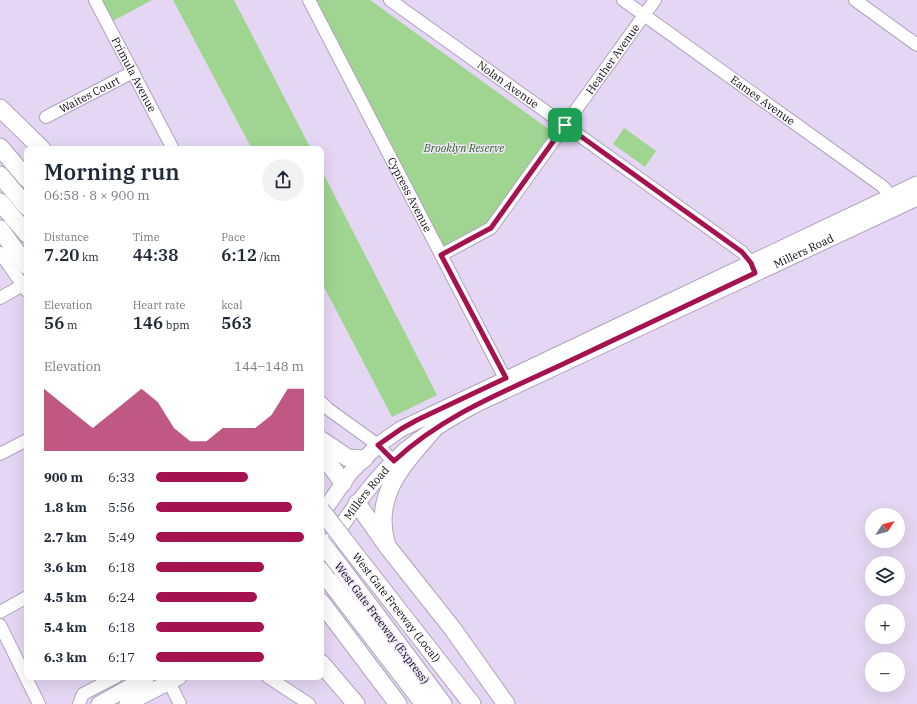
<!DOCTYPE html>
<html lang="en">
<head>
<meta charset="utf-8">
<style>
  body { margin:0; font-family:"IBM Plex Serif",serif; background:#f2f2f3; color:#1f2937; height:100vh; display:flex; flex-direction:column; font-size:15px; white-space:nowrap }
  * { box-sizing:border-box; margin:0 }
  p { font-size:13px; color:#747a83 }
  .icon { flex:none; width:22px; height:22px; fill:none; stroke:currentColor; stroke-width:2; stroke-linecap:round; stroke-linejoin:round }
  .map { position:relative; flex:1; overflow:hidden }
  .details { position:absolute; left:24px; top:146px; width:300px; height:534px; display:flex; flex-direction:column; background:#fff; border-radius:8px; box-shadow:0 4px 16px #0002 }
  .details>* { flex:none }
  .needle { width:26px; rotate:55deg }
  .tools { position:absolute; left:865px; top:508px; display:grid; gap:8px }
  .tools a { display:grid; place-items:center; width:40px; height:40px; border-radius:50%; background:#fff; box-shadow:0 4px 16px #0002; font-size:20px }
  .pin { position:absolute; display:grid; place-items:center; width:34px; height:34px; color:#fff; margin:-17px; border-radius:8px; box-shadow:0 2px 6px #0006 }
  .round { display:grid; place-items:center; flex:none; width:42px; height:42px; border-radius:21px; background:#f2f2f3 }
  .summary { display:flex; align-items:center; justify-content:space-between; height:68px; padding:0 20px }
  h1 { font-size:22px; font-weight:600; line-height:30px }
  .figures { display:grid; grid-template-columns:repeat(3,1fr); gap:6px; height:68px; padding:4px 20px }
  .figures div { display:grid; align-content:center }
  .figures b { font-size:17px; font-weight:600 }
  .figures small { font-size:11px; font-weight:400 }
  .figures p { font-size:11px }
  .chart { height:112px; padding:8px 20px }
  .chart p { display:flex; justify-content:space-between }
  .chart svg { width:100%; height:72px; margin-top:4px; fill:#a5124f; opacity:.7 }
  ul { padding:0 20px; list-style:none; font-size:13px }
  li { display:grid; grid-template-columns:64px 48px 1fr; align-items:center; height:30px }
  li i { height:10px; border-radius:5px; background:#a5124f }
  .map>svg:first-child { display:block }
</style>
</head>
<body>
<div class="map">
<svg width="917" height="704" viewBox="0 0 917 704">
  <rect width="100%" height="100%" fill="#e5d7f3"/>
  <path fill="#9fd591" d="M 102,0 L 152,0 L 113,21 Z
    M 173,0 L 234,0 L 311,149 L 252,149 Z
    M 315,0 L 370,0 L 554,133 L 488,225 L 446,251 Z
    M 624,128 L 656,151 L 645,167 L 613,144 Z
    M 321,169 L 437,395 L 392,417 L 321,281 Z"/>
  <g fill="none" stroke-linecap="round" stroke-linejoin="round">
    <g stroke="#b0a3bd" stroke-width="14">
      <g id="minor">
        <path id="s1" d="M 95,0 L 173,149"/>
        <path id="s2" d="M 309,0 L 509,386"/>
        <path id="s3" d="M 390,0 L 742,252 L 751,263 L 754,270"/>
        <path id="s4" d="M 623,0 L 882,186 L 886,190 L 893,205"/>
        <path d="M 855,0 L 917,45"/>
        <path id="s5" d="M 46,117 L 133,72"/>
        <path d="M 0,253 L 27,291"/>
        <path id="s6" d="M 441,255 L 491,228 L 655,0"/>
        <path d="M 0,298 L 23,285"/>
        <path d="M 321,402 L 328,409 L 378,445 L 399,468"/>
        <path d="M 0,454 L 27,440"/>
        <path d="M 0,612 L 27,597"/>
        <path d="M 0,625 L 39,704"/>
        <path d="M 268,677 L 309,704"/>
        <path d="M 169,682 L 180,704"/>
        <path d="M 79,704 L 83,694 L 116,677"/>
      </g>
    </g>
    <g stroke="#b0a3bd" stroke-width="17">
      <g id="major">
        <path d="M 321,515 L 350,473 L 378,445 L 401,429 L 917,184"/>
        <path id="s7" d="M 321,555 C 346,519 370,482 403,452 C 425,433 451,418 477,404 L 917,198"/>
        <path d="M 99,704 L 147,677"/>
        <path d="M 127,704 L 179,677"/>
      </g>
    </g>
    <g stroke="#b0a3bd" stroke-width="19">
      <g id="highway">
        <path d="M 0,108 L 42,149"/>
        <path d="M 0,147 L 27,179"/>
        <path d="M 0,175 L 27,207"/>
        <path d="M 0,202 L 27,234"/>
        <path d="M 0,229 L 27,266"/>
        <path d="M 321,440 L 348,458 L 364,459"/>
        <path d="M 321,452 L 343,483"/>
        <path d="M 357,503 L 387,546 L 452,628 L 506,704"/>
        <path d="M 386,542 C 373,494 404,464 433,430"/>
        <path id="s8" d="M 354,553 L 472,704"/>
        <path d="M 342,569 L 443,704"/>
        <path d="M 321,570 L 424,704"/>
        <path d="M 321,602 L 398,704"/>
        <path d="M 321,663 L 356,704"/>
      </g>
    </g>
    <use href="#minor" stroke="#fff" stroke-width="12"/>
    <use href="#major" stroke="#fff" stroke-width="15"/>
    <use href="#highway" stroke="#fff" stroke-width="17"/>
    <g stroke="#b0a3bd" stroke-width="19" stroke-linecap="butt">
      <path id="highway-bridge" d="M 321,510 L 354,553
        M 321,542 L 342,569"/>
    </g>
    <use href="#highway-bridge" stroke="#fff" stroke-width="17"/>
  </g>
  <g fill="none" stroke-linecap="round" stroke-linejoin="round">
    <g stroke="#fff" stroke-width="8">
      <path id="route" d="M 565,125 L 742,252 L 751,263 L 755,273 C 691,304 626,334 561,365 C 503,392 442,416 394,461 L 378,445 L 401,429 L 417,420 L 506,378 L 441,255 L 491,228 Z"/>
    </g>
    <use href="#route" stroke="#a5124f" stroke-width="5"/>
  </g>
  <g text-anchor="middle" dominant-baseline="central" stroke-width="3" stroke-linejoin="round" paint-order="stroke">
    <g font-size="11" fill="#0e0912" stroke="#f1e6fc">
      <text stroke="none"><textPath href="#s6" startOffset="265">Heather Avenue</textPath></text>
      <text stroke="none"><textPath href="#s1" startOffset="84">Primula Avenue</textPath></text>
      <text stroke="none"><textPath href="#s3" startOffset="145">Nolan Avenue</textPath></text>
      <text stroke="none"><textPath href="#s5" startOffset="49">Waites Court</textPath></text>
      <text stroke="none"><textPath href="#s4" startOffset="172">Eames Avenue</textPath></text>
      <text stroke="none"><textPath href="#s2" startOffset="219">Cypress Avenue</textPath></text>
      <text stroke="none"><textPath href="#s7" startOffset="581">Millers Road</textPath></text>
      <text stroke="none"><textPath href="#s7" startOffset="77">Millers Road</textPath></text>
      <text stroke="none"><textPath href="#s8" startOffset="69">West Gate Freeway (Local)</textPath></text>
      <text transform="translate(382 623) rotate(53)">West Gate Freeway (Express)</text>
    </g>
    <g font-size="11" font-style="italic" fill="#2e631e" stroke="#f1e6fc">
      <text x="464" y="148">Brooklyn Reserve</text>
    </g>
  </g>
</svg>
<div class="tools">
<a><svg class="needle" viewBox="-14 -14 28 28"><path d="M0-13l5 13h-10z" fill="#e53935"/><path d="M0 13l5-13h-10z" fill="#747a83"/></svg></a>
<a><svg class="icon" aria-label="layers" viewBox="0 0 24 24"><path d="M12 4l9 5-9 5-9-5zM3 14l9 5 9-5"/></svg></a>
<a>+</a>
<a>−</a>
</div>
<div class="pin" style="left:565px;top:125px;background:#1e9e55"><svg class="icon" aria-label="arrive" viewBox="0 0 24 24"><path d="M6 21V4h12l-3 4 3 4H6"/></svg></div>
<section class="details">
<div class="summary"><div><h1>Morning run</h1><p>06:58 · 8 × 900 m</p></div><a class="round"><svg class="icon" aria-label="share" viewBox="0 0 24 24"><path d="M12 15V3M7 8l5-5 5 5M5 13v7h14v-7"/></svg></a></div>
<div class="figures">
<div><p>Distance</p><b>7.20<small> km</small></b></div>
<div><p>Time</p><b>44:38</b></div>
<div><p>Pace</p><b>6:12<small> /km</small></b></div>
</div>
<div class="figures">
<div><p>Elevation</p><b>56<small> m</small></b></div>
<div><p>Heart rate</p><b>146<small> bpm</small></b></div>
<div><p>kcal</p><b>563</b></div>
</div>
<div class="chart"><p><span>Elevation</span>144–148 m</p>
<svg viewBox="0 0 160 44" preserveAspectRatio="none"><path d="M0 44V6L10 14L20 22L30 30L40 22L50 14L60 6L70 14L80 30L90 38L100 38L110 30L120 30L130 30L140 22L150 6L160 6V44z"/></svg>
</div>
<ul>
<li><b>900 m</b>6:33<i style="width:62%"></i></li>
<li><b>1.8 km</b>5:56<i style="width:92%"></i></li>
<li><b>2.7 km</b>5:49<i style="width:100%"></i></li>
<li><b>3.6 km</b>6:18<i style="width:73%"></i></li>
<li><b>4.5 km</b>6:24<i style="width:68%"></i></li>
<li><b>5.4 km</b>6:18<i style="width:73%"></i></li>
<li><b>6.3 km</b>6:17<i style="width:73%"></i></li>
</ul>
</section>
</div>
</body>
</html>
